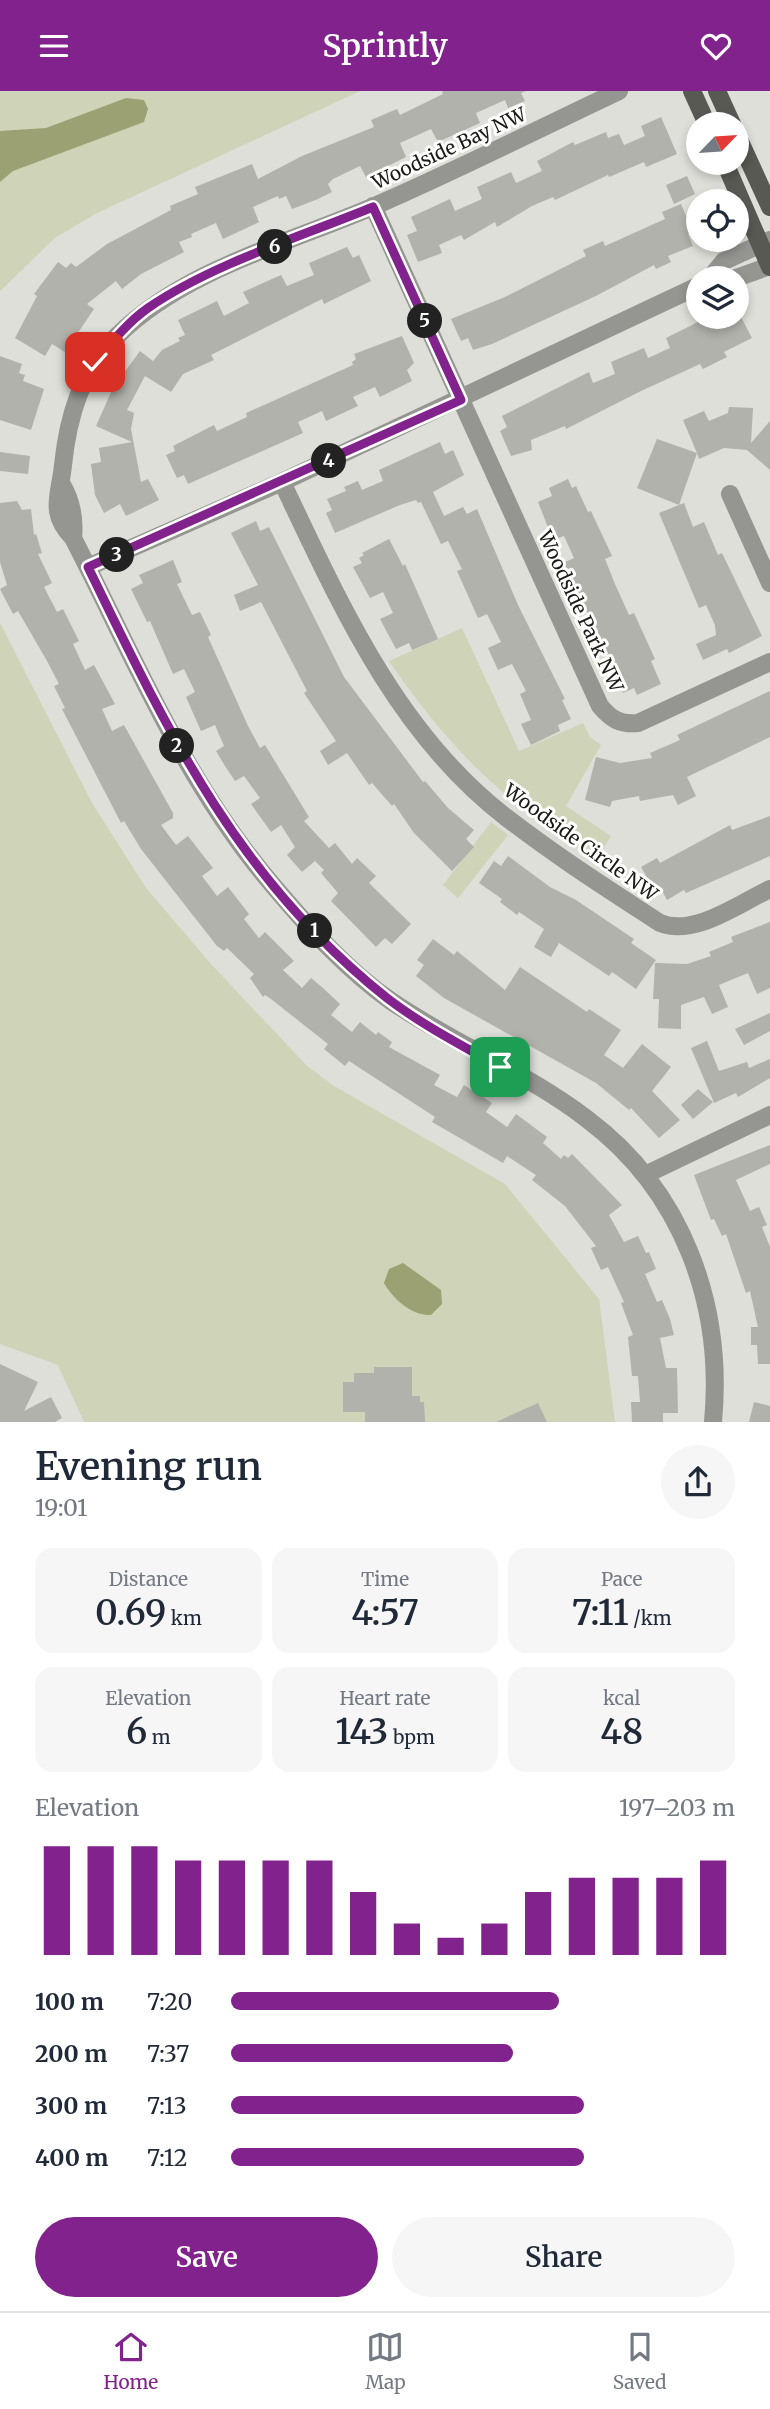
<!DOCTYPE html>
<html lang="en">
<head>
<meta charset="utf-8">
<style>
  body { margin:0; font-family:Merriweather,serif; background:#f6f6f7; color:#1f2937; height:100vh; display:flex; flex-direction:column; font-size:26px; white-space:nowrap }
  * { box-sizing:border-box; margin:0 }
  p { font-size:23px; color:#747a83 }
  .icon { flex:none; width:38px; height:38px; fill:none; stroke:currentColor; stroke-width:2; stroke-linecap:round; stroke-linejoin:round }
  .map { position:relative; height:1331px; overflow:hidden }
  .panel { display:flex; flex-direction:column; background:#fff; flex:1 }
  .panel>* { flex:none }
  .needle { width:46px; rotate:65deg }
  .controls { position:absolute; left:686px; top:21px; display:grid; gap:14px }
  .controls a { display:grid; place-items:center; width:63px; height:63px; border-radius:50%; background:#fff; box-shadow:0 4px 10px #0003; font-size:35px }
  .pin { position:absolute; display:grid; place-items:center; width:60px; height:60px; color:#fff; margin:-30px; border-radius:14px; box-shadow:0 4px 10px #0006 }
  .km { position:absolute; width:35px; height:35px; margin:-18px; border-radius:50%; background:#222; color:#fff; font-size:19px; line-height:35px; text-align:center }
  .round { display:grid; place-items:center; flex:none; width:74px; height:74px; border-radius:37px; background:#f6f6f7 }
  .head { display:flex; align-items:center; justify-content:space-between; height:119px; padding:0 35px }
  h1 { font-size:38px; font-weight:600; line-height:52px }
  .stats { display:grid; grid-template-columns:repeat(3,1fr); gap:10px; height:119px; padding:7px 35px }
  .stats div { display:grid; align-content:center; border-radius:18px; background:#f6f6f7; text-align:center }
  .stats b { font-size:35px; font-weight:600 }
  .stats small { font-size:19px; font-weight:400 }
  .stats p { font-size:19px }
  .chart { height:196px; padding:14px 35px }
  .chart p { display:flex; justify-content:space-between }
  .chart svg { width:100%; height:126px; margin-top:7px; stroke:#82228d; stroke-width:6 }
  .cta { display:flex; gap:14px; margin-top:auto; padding:14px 35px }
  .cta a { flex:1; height:80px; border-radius:42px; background:#82228d; color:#fff; font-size:28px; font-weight:600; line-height:80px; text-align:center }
  .cta a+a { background:#f6f6f7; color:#1f2937 }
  ul { padding:0 35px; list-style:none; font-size:23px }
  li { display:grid; grid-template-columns:112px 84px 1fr; align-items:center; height:52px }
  li i { height:18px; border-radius:9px; background:#82228d }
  header { display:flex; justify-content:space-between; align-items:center; height:91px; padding:0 35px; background:#82228d; color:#fff; font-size:32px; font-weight:600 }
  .menu { display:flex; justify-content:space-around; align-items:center; height:98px; border-top:2px solid #e0e1e3; background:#fff; font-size:19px; color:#747a83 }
  .menu a { display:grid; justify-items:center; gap:4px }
  .menu .selected { color:#82228d }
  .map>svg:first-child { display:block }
</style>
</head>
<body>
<header><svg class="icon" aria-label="menu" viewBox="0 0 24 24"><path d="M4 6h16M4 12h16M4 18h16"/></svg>Sprintly<svg class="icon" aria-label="heart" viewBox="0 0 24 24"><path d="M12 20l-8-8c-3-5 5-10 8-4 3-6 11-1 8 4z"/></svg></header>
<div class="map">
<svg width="770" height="1331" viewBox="0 0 770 1331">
  <rect width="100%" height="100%" fill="#dedfd8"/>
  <path fill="#cfd3b7" d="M 0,0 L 360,0 L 95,123 L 55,147 L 0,200 Z
    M 0,532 L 92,712 L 146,797 L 211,873 L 307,975 L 334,995 L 505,1093 L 599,1208 L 615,1331 L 84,1331 L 58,1274 L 0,1253 Z
    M 462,537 L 519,660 L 583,632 L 590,646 L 601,654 L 566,715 L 611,745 L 596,769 C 504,711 451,660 389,570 Z
    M 491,731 L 508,744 L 458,807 L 443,794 Z"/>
  <path fill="#9ca174" d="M 126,7 L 144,9 L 148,18 L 144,31 L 13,80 L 0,91 L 0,40 L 46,37 Z
    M 403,1172 L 441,1199 L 442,1213 L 431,1224 C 412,1225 393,1208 384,1192 L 389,1178 Z"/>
  <path fill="#b1b2ab" d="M 442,0 L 526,0 L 521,2 L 525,10 L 508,17 L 505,9 L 476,22 L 480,32 L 438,51 L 431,38 L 400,52 L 406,66 L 366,86 L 360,75 L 333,88 L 328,93 L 332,101 L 318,108 L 292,118 L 286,105 L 279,108 L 278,105 L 253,116 L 259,131 L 238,141 L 223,148 L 216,132 L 191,143 L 192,146 L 179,151 L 184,161 L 141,183 L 122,198 L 116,190 L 87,213 L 94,218 L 65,261 L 52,253 L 45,265 L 15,247 L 37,205 L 34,203 L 58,171 L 66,177 L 71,172 L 76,176 L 107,153 L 171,119 L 170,115 L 198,103 L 195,96 L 252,73 L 258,88 L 302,65 L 374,36 L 371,29 L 397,18 L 400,24 L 443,3 Z
    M 661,26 L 677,63 L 646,76 L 644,71 L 609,86 L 608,84 L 555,109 L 553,106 L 532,115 L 497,136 L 495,131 L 464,149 L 461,144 L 439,154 L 442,162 L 418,171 L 407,144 L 417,140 L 411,126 L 450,108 L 455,120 L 482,108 L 477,96 L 511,81 L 516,92 L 542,80 L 537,70 L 573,51 L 575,54 L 606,41 L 608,47 L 619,43 L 624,54 L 645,45 L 641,35 Z
    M 687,85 L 695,103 L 674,113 L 666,94 Z
    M 681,113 L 693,141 L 688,143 L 693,155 L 668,165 L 671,171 L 656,178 L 654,174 L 596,205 L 492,253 L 473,259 L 468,247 L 461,250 L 451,228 L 505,206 L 586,165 L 583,159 L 603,150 L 605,155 L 665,128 L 662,121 Z
    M 347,156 L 353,167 L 359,164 L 371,190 L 324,213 L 322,208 L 211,264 L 214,269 L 183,283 L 171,301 L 145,285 L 127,319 L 134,322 L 131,338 L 141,391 L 148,388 L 159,409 L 126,425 L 120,413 L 104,422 L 95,404 L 91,373 L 101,371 L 99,357 L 132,351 L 96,335 L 113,297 L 140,260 L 153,270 L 162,259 L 180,250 L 178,247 L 185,244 L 178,229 L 217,210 L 224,225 L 249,212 L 243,201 L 281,184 L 287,195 L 314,184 L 309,172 Z
    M 708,226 L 741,226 L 752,247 L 724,261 L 727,266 L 703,278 L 700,273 L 641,300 L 566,338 L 565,335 L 531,349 L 532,359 L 511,365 L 500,340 L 507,336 L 502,325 L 589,281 L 593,292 L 615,283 L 611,271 L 644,257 L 648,267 L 670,257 L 666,247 Z
    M 402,245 L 414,272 L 407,279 L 412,290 L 380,306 L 375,296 L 353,306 L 358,315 L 326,330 L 322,320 L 298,331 L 303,342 L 188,393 L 184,384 L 177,387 L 166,364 L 175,360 L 173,355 L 214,334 L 217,340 L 247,326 L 246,322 L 353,274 L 352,271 L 356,268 L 354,263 Z
    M 0,265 L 22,273 L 19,282 L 25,284 L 23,290 L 44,298 L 31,339 L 0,329 Z
    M 729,316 L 753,317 L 751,352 L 770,330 L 770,379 L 747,359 L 724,357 L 699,368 L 697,362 L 679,414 L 637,397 L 657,348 L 697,362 L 683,329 L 704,320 L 709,330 L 728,322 Z
    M 440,351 L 445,363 L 453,359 L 464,384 L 433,401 L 444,425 L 463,416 L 467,423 L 477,418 L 518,514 L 565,608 L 562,609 L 571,628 L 558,634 L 560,640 L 531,654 L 521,633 L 531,629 L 520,603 L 526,600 L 512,573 L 498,579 L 488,557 L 501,551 L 487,523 L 478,527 L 457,480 L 462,478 L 448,450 L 441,453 L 421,411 L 418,412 L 416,409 L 400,414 L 335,442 L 326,422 L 332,419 L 327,408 L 346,400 L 344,396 L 358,390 L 362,399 L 383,390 L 379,379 Z
    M 0,361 L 30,365 L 28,383 L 0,380 Z
    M 568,388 L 572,397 L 576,395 L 588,421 L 591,420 L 612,465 L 605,468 L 615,493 L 629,524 L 634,522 L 655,568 L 651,570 L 661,593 L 637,604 L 634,597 L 623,602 L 615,587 L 608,572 L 611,571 L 563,472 L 574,467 L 564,445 L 553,449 L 538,411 L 552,405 L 549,397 Z
    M 17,410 L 22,419 L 31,418 L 34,444 L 36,443 L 42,462 L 38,463 L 52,492 L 44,496 L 57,521 L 63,518 L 79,550 L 73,553 L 85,579 L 94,574 L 115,613 L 102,618 L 112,640 L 124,634 L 173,722 L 173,727 L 161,734 L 176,754 L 188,745 L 202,763 L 213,777 L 202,785 L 217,805 L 228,796 L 249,823 L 244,828 L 259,847 L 265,841 L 294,870 L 283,879 L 302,897 L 311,887 L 323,897 L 340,913 L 331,924 L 352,941 L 360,931 L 376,944 L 378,941 L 392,951 L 389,956 L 440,984 L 434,994 L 457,1006 L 464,994 L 492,1012 L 486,1021 L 507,1036 L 516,1023 L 547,1046 L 543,1052 L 561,1068 L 564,1064 L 568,1067 L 572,1063 L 622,1114 L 609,1124 L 624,1151 L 638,1145 L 646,1162 L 649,1161 L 656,1178 L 645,1183 L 657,1211 L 662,1209 L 670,1228 L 674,1244 L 660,1247 L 666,1277 L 677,1277 L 678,1322 L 663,1322 L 663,1331 L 632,1331 L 631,1311 L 640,1311 L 638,1285 L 632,1285 L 628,1246 L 633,1244 L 621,1212 L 624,1211 L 608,1176 L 601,1179 L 591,1157 L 596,1155 L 565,1115 L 532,1089 L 536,1084 L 507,1065 L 503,1072 L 432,1031 L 435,1026 L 349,970 L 345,975 L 324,958 L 328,953 L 271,908 L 265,904 L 263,906 L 250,887 L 254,883 L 227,857 L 224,860 L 217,855 L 141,758 L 124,730 L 121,732 L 62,618 L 65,617 L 54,595 L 59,593 L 47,570 L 18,520 L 13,523 L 0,498 L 7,494 L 0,471 L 0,412 Z
    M 684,412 L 693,436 L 704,431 L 718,464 L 722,462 L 762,545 L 729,562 L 727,558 L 703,569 L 696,553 L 716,544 L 715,534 L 706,514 L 699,517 L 659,422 Z
    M 256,430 L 260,440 L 269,436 L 344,586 L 423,691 L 425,690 L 448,717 L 474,739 L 466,748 L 474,756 L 452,780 L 414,742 L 394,713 L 392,715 L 372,692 L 369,694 L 347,662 L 328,674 L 320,660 L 336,650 L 304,602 L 307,600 L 261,511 L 240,520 L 234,504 L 258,494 L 231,442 Z
    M 389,448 L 403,475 L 405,473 L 438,548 L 412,559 L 409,552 L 396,558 L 380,528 L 393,522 L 383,501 L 370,507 L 353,476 L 362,472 L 359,467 L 364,464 L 362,462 Z
    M 173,469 L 182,491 L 177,493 L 192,524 L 200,521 L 211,544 L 208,546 L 248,635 L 260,657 L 265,654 L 309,726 L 304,730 L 329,757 L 335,752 L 352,773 L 357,767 L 376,785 L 369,792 L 411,833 L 392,853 L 385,847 L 376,856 L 331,810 L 338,802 L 321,782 L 324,779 L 315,770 L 302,781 L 287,764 L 295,756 L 281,734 L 271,741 L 251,713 L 260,707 L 244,685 L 235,690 L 225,675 L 216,660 L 224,655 L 215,634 L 201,640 L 186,606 L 195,601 L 184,578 L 173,583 L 150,530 L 147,531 L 131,498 L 143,492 L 139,484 Z
    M 770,600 L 770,646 L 687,686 L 696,705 L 678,714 L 673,704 L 640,710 L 639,705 L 612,710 L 610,716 L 585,709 L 596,666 L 620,672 L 652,667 L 650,662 L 680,649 L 677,644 Z
    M 770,725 L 770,765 L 686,802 L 684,799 L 667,809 L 660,796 L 654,799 L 641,776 L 657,767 L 660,772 L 730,734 L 732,739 Z
    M 508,765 L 550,796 L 576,809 L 634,848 L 631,852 L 656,869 L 636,898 L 612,881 L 609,885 L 559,852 L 551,866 L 534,856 L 544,838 L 519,821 L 517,824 L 500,811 L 502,808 L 479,792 L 494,770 L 501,775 Z
    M 770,831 L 770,897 L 757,903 L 748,882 L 719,894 L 728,916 L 712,923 L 704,906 L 681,914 L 681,938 L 658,937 L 659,908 L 653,908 L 655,872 L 687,873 L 711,865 L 709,861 L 733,851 L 731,846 Z
    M 433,848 L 454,864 L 457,860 L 505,899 L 520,876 L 587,921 L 589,918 L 621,939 L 604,964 L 623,977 L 642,953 L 671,976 L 652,1000 L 680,1029 L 659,1047 L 631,1017 L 629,1019 L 596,992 L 444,907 L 416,885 L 424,874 L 417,869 Z
    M 770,922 L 770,940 L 744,954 L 735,938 Z
    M 707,950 L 719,980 L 747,971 L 749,977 L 770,968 L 770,987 L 738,1006 L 736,1002 L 714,1012 L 691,957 Z
    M 698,998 L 713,1011 L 693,1028 L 681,1014 Z
    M 770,1054 L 770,1073 L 736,1089 L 750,1120 L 759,1116 L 767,1134 L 762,1136 L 770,1156 L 770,1273 L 758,1273 L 757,1254 L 751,1254 L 751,1236 L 758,1236 L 750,1200 L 746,1202 L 726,1143 L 722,1145 L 714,1128 L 711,1129 L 694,1084 Z
    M 0,1273 L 38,1291 L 24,1320 L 51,1306 L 62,1327 L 55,1331 L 0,1331 Z
    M 374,1276 L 412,1276 L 412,1305 L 420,1305 L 420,1311 L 424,1311 L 425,1331 L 365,1331 L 365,1321 L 343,1321 L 343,1291 L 354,1291 L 354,1282 L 374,1282 Z
    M 754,1311 L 770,1315 L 770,1331 L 749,1331 Z
    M 538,1312 L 547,1331 L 496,1331 Z"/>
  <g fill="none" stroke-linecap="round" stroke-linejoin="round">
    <path stroke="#959592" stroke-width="18" d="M 619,0 C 536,39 454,81 370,117 C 285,153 184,179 117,245 C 81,280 68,326 63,374 C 60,405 48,421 73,447 C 135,568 186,695 276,798 C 310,838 348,880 391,910 C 454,953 527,982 587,1028 C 683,1100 724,1214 713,1331
      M 373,115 L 600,615 C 611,628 620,634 638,632 L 770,571
      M 710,187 L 724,170 L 770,149
      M 736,187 L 770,175
      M 282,391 C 340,513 397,643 507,727 C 556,765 608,798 660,832 C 694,846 738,813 770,798
      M 61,392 C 72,410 75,427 73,447
      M 730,403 L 770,492
      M 88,476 L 282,391 L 698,195
      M 647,1083 L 770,1024"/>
    <path stroke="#595954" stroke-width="18" d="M 692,0 L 707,33
      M 717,0 L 732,33
      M 737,44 L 770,116
      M 725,72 L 770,176"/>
  </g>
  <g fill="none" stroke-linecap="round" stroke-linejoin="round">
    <g stroke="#fff" stroke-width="14">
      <path id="route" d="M 95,271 C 111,252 128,231 148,217 C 210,174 302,145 373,116 L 461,309 L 88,476 C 169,643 238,789 387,907 C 422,934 463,955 500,976"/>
    </g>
    <use href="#route" stroke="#82228d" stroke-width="9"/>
  </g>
  <g text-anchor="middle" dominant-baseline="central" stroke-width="6" stroke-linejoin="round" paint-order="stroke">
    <g font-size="19" fill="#1a1b18" stroke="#fffffe">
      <text transform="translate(449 57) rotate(-25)">Woodside Bay NW</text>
      <text transform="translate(581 520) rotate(65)">Woodside Park NW</text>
      <text transform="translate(581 751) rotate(36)">Woodside Circle NW</text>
    </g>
  </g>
</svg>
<div class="controls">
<a><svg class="needle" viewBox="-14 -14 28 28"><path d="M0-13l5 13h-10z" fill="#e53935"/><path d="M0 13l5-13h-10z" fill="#747a83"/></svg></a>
<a><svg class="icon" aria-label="locate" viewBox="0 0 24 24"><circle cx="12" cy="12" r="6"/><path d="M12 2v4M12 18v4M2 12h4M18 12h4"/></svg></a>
<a><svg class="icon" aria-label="layers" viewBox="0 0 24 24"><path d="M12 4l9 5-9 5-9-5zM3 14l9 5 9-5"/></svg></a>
</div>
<div class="pin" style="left:500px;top:976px;background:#1e9e55"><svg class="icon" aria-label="arrive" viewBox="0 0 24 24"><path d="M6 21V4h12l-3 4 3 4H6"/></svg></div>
<div class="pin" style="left:95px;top:271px;background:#d93025"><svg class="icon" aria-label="check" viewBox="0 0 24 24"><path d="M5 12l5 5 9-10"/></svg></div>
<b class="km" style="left:315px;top:840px">1</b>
<b class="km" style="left:177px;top:655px">2</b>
<b class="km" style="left:117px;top:464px">3</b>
<b class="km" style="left:329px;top:370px">4</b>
<b class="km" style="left:425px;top:230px">5</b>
<b class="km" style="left:275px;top:156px">6</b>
</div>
<section class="panel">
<div class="head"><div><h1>Evening run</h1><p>19:01</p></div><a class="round"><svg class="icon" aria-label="share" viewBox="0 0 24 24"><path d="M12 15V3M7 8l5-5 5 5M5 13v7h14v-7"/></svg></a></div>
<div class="stats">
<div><p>Distance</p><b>0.69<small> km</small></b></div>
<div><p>Time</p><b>4:57</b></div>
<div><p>Pace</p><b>7:11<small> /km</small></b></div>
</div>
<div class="stats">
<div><p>Elevation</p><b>6<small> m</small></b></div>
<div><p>Heart rate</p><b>143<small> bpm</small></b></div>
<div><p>kcal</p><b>48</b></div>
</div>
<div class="chart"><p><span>Elevation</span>197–203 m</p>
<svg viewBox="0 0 160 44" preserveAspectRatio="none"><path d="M5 44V6M15 44V6M25 44V6M35 44V11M45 44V11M55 44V11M65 44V11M75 44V22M85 44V33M95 44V38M105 44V33M115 44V22M125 44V17M135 44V17M145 44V17M155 44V11"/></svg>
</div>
<ul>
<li><b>100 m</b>7:20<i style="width:65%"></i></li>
<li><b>200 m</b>7:37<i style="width:56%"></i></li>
<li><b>300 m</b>7:13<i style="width:70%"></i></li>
<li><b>400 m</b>7:12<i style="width:70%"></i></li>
</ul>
<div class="cta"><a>Save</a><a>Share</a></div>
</section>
<nav class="menu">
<a class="selected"><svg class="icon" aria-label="home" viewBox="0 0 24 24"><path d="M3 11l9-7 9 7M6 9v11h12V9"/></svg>Home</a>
<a><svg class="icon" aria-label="map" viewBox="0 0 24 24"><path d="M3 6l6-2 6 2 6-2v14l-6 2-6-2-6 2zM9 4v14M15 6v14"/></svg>Map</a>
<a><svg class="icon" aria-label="saved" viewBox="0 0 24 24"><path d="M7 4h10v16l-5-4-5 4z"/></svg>Saved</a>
</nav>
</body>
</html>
